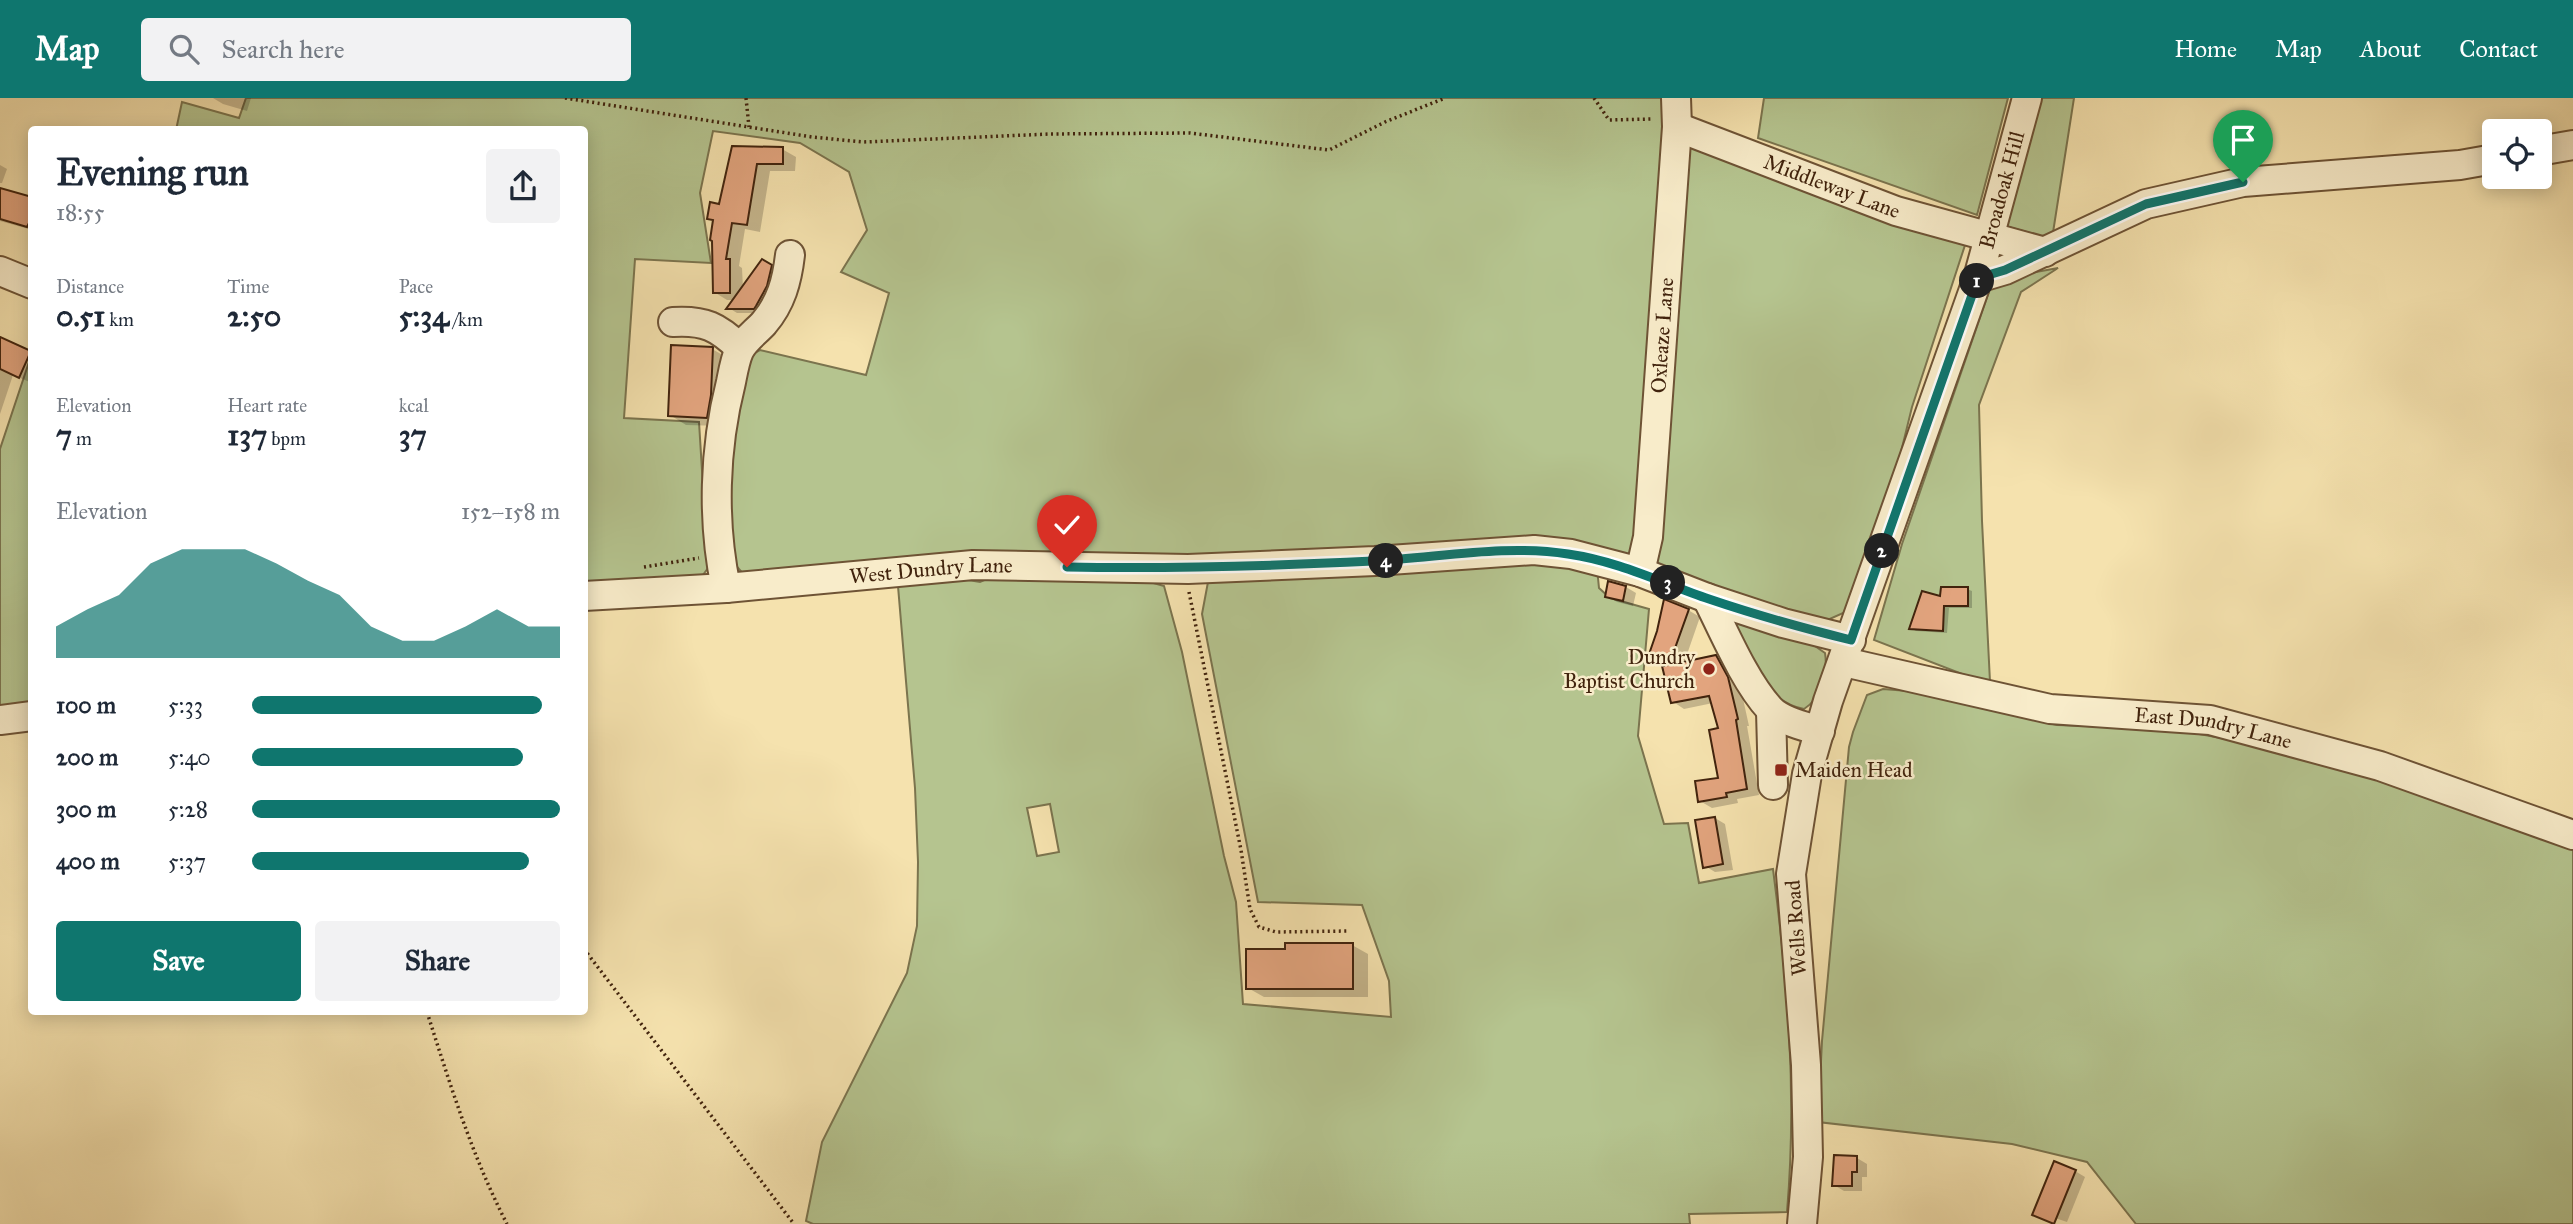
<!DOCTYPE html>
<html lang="en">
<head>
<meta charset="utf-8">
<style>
  body { margin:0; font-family:"IM FELL Great Primer",serif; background:#f2f2f3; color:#1f2937; height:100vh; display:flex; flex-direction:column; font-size:26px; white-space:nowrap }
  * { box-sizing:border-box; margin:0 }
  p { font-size:23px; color:#747a83 }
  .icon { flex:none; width:38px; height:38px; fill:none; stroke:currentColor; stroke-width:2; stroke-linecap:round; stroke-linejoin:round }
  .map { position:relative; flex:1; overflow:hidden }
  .side { position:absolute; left:28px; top:28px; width:560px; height:889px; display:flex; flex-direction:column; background:#fff; border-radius:7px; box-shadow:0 4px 18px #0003 }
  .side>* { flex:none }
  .fabs { position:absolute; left:2482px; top:21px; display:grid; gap:14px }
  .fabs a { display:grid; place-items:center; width:70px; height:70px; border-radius:7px; background:#fff; box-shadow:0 4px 18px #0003; font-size:35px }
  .pin { position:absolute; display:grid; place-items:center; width:60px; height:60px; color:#fff; margin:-72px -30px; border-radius:50% 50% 50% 0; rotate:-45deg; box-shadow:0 0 7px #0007 }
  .pin .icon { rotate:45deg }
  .km { position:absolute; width:35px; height:35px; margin:-18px; border-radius:50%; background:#222; color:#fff; font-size:19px; line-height:35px; text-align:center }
  .round { display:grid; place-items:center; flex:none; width:74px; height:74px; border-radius:7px; background:#f2f2f3 }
  .headline { display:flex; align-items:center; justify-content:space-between; height:119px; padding:0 28px }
  h1 { font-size:38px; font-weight:700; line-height:52px }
  .figures { display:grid; grid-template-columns:repeat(3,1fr); gap:10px; height:119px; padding:7px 28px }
  .figures div { display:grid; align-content:center }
  .figures b { font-size:30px; font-weight:700 }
  .figures small { font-size:19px; font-weight:400 }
  .figures p { font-size:19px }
  .chart { height:196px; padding:14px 28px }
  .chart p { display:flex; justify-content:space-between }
  .chart svg { width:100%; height:126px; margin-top:7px; fill:#0f766e; opacity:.7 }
  .button { display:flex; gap:14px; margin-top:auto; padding:14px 28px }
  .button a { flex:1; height:80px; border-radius:7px; background:#0f766e; color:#fff; font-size:28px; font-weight:700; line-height:80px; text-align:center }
  .button a+a { background:#f2f2f3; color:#1f2937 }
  ul { padding:0 28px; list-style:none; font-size:23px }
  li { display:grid; grid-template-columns:112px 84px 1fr; align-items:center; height:52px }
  li i { height:18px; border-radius:9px; background:#0f766e }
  header { display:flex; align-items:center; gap:42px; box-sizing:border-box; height:98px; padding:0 35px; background:#0f766e; color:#fff }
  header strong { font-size:33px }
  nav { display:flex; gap:38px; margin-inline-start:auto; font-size:24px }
  .search { width:490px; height:63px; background:#f2f2f3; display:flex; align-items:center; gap:18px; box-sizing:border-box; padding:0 24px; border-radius:7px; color:#747a83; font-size:26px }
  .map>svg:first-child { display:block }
</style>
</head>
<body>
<header>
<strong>Map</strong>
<div class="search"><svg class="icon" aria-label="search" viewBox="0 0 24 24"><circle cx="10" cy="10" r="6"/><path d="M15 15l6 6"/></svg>Search here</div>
<nav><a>Home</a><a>Map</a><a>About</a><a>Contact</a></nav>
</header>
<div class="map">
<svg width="2573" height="1126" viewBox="0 0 2573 1126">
  <rect width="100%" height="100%" fill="#f5e2ae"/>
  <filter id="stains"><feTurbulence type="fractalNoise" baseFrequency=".00286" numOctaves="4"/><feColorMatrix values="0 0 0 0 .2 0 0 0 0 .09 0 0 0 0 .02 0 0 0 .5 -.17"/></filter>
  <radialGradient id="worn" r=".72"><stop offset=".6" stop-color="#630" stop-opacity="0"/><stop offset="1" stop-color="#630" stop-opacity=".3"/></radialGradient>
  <path fill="#b5c48f" stroke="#7b744e" stroke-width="2" fill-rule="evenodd" d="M 246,0 L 1664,0 L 1658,143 L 1633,459 L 1549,440 L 1444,451 L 745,478 L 732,463 L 726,363 L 747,259 L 760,252 L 866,277 L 889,195 L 841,174 L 867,132 L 849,74 L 800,45 L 713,33 L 700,95 L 711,165 L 635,161 L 624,320 L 699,324 L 708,470 L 700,481 L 585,490 L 584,32 L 176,32 L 182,4 L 239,20 Z
    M 1764,0 L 2008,0 L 1977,117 L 1758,40 Z
    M 2039,0 L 2074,0 L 2052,141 L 2005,128 Z
    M 1684,42 L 1967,141 L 1912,309 L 1878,448 L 1850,512 L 1823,524 L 1658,473 L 1652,461 Z
    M 2058,170 L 2021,194 L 1979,307 L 1982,423 L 1990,584 L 1975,581 L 1874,542 L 1902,446 L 1993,182 Z
    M 31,258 L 31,607 L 0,613 L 0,351 Z
    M 1545,463 L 1597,470 L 1599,490 L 1610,500 L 1649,511 L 1638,638 L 1664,726 L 1688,725 L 1699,785 L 1773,771 C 1788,886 1797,997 1787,1114 L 1689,1116 L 1690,1126 L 813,1126 L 806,1123 L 822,1044 L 907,875 L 917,828 L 918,764 L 915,690 L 898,488 L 956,480 L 980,484 L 996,477 L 1143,482 L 1164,488 L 1182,554 L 1224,758 L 1236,804 L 1243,906 L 1391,919 L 1389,883 L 1362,807 L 1258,804 L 1202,516 L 1208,484 ZM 1050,706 L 1059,754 L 1037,758 L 1027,710 Z
    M 1731,522 L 1809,544 L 1825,555 C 1828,573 1821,601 1804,611 C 1763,604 1747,555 1731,522 Z
    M 1883,591 L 1908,593 L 2057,627 L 2172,631 L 2232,642 L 2331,667 L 2424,697 L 2573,751 L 2573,1126 L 2136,1126 L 2087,1064 L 2012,1046 L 1818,1024 L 1822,943 L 1849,649 L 1853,634 L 1867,597 Z"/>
  <path fill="#0003" d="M 213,0 L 251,0 L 247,13 L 223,6 Z
    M 733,50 L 782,51 L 796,59 L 795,73 L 770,73 L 760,134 L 745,131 L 739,168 L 742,170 L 743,191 L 771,168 L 780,174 L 763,215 L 737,215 L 729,210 L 735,202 L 727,202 L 714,194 L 715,124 L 709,120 L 720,108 Z
    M 0,67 L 7,71 L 2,85 L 0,85 Z
    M 0,92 L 32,101 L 32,132 L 0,123 Z
    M 0,241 L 32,255 L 32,285 L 13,277 L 0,316 Z
    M 712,251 L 728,260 L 722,328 L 686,327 L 670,317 Z
    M 1626,489 L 1636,495 L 1633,508 L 1617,504 L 1607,498 Z
    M 1967,491 L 1972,493 L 1972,510 L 1949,510 L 1947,535 L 1916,533 L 1911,530 L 1942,500 Z
    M 1688,512 L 1700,519 L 1684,565 L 1716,558 L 1728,566 L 1740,587 L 1749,628 L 1747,628 L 1759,697 L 1737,701 L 1738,705 L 1712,710 L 1700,703 L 1720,681 L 1720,631 L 1713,605 L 1684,611 L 1672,603 L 1664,569 L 1650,561 Z
    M 1715,720 L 1725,726 L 1733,772 L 1715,774 L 1705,768 Z
    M 1352,847 L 1368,856 L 1368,899 L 1264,899 L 1248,890 L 1287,852 Z
    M 1857,1060 L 1867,1066 L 1867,1079 L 1862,1079 L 1862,1093 L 1844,1093 L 1834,1087 Z
    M 2075,1073 L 2085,1079 L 2067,1124 L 2046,1117 Z"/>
  <path fill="#e2a47e" stroke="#41230d" stroke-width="2" d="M 732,48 L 783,49 L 783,66 L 757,66 L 747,127 L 732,125 L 726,161 L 730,161 L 730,195 L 713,195 L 712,143 L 710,142 L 713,122 L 707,121 L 710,104 L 719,106 Z
    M 0,90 L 32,99 L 32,126 L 29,125 L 27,129 L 0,121 Z
    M 762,161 L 772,167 L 767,188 L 756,208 L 754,211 L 726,211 Z
    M 0,239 L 31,253 L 19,280 L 0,271 Z
    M 671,247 L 713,249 L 711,297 L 707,320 L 668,318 Z
    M 1608,483 L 1626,488 L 1623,503 L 1605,499 Z
    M 1941,489 L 1968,489 L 1968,508 L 1944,508 L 1943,533 L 1909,531 L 1922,493 L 1940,498 Z
    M 1664,501 L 1689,511 L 1669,567 L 1716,557 L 1728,579 L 1738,621 L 1736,622 L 1747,691 L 1726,695 L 1727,699 L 1698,704 L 1695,683 L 1718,680 L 1709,632 L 1718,630 L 1709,598 L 1671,605 L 1662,568 L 1665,568 L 1647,562 L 1657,533 Z
    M 1715,719 L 1723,766 L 1703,770 L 1695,722 Z
    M 1285,845 L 1353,845 L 1353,891 L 1246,891 L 1246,851 L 1285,851 Z
    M 1834,1057 L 1857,1058 L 1857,1074 L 1852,1074 L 1852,1088 L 1832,1088 Z
    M 2054,1063 L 2076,1072 L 2054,1126 L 2032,1117 Z"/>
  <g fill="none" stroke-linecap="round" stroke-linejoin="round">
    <g stroke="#6e5335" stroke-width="32">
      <g id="minor">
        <path id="s1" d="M 1677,29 L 1896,113 L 2045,154"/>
        <path d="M 2539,53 L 2573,47"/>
        <path d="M 0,173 L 32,186"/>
        <path d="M 1978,180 L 2005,172 L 2146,106 L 2243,84 L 2460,67 L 2494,61"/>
        <path d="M 673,224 C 705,222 718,229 740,250"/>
        <path id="s2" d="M 1640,474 L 1648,439 L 1677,29 L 1676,0"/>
        <path d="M 726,490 C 712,423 714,351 731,284 C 733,274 735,262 739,253 C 744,242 756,234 764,225 C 781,205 787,183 790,157"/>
        <path id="s3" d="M 584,498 L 726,490 L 973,467 L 1188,471 L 1375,463 L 1534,452 L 1571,456 L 1640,474 L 1707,500 L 1783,525 L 1851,542"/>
        <path d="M 1707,500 C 1724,534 1745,584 1770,611 C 1781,623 1804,628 1820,633"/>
        <path id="s4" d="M 1844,564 L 2050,611 L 2210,622 L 2380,668 L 2573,737"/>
        <path d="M 1771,613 L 1773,687"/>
        <path d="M 0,622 L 32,618"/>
        <path id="s5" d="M 1802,1126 L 1808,1059 L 1806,967 L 1791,776 L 1807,676 L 1828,603 L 1978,180 L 2027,0"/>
      </g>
    </g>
    <path stroke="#41230d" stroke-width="3.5" stroke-dasharray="2 3.5" stroke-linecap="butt" d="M 565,0 L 812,39 L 863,44 L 1050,36 L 1190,35 L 1329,52 L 1385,24 L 1445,0
      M 746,0 L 749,29
      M 1594,0 L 1609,22 L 1653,21
      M 644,469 L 699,460
      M 1189,494 L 1241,752 L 1250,811 L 1259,829 L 1276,834 L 1349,833
      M 584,851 L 794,1126
      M 427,914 C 450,986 472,1058 507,1126"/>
    <use href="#minor" stroke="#f8ecca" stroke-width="28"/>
  </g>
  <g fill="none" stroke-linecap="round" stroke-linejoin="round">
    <g stroke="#fff" stroke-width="14">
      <path id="route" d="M 1067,469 C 1169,471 1271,468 1373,463 C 1437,460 1505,446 1568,456 C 1618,463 1662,485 1709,501 C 1756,517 1803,530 1851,542 L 1978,180 L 2005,172 L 2146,106 L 2243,84"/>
    </g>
    <use href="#route" stroke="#0f766e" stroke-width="9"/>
  </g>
  <g fill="#8f2418" stroke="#f8ecca" stroke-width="2.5">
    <circle cx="1709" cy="571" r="7"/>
    <rect x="1774" y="665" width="14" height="14" rx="3.5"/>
  </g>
  <g text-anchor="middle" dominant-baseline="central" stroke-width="5" stroke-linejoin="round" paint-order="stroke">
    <g font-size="21" fill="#41230d" stroke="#f8ecca">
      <text stroke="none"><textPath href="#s1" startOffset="166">Middleway Lane</textPath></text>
      <text stroke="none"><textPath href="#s5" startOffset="1068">Broadoak Hill</textPath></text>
      <text stroke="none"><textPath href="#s2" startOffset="238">Oxleaze Lane</textPath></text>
      <text stroke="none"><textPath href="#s3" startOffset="348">West Dundry Lane</textPath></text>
      <text stroke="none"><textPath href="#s4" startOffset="376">East Dundry Lane</textPath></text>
      <text transform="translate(1796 830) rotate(-94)">Wells Road</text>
    </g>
    <g font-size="21" fill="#41230d" stroke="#f8ecca" text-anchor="end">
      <text x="1695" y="559">Dundry<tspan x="1695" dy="24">Baptist Church</tspan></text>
      <text x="1795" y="672" text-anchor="start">Maiden Head</text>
    </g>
  </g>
  <rect width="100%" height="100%" filter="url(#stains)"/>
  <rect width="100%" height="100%" fill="url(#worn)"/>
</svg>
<div class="fabs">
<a><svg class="icon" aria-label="locate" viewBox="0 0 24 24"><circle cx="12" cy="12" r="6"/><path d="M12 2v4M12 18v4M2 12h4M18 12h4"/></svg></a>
</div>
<div class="pin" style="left:2243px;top:84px;background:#1e9e55"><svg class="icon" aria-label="arrive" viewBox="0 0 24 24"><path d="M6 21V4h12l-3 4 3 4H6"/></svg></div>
<div class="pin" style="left:1067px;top:469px;background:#d93025"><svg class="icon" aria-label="check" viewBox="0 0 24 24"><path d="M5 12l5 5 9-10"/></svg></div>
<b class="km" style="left:1977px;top:183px">1</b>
<b class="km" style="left:1882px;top:453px">2</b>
<b class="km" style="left:1668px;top:485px">3</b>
<b class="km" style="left:1386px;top:463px">4</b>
<section class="side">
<div class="headline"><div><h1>Evening run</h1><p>18:55</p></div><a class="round"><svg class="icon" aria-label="share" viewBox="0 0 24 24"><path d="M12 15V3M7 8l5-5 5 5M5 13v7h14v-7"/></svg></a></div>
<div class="figures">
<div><p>Distance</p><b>0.51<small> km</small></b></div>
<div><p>Time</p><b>2:50</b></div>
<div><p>Pace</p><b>5:34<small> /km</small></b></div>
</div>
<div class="figures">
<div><p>Elevation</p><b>7<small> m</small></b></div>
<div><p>Heart rate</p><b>137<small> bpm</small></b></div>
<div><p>kcal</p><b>37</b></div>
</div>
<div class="chart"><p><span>Elevation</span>152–158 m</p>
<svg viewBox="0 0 160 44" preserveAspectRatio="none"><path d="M0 44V33L10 27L20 22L30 11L40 6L50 6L60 6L70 11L80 17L90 22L100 33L110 38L120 38L130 33L140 27L150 33L160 33V44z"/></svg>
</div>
<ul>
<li><b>100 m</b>5:33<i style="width:94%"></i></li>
<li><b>200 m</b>5:40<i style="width:88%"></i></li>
<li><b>300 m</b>5:28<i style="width:100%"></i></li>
<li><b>400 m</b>5:37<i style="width:90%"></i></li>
</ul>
<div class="button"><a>Save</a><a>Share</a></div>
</section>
</div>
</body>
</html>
